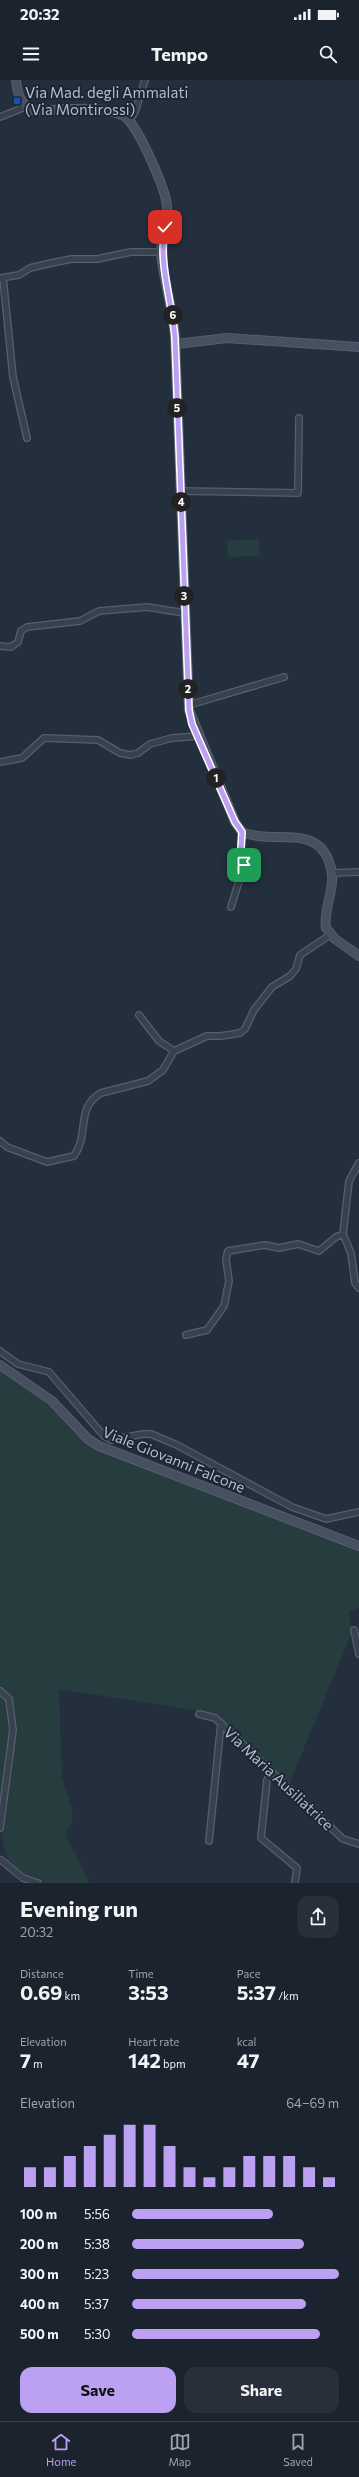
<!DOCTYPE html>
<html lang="en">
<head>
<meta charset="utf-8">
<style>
  body { margin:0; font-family:Commissioner,sans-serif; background:#282f3a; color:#f1f3f6; height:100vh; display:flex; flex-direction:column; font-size:15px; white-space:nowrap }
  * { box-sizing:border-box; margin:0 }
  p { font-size:13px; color:#a0a4aa }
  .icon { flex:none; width:22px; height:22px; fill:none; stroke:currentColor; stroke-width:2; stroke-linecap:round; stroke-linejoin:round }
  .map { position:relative; height:1803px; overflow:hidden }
  .drawer { display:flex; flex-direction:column; background:#1b232e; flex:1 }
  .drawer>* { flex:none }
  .pin { position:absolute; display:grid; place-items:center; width:34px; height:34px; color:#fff; margin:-17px; border-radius:8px; box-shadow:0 2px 6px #0006 }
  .km { position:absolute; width:20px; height:20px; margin:-10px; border-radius:50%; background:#222; color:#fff; font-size:11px; line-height:20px; text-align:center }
  .round { display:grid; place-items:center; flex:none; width:42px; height:42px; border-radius:12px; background:#282f3a }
  .overview { display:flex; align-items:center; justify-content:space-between; height:68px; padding:0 20px }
  h1 { font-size:22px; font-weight:700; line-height:30px }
  .metrics { display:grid; grid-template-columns:repeat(3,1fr); gap:6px; height:68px; padding:4px 20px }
  .metrics div { display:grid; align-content:center }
  .metrics b { font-size:20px; font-weight:700 }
  .metrics small { font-size:11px; font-weight:400 }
  .metrics p { font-size:11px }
  .chart { height:112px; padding:8px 20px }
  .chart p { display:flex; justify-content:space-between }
  .chart svg { width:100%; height:72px; margin-top:4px; stroke:#bca0f2; stroke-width:6 }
  .button { display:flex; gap:8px; margin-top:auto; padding:8px 20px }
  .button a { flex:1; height:46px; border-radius:12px; background:#bca0f2; color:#111; font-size:16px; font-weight:700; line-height:46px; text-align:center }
  .button a+a { background:#282f3a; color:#f1f3f6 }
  ul { padding:0 20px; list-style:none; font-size:13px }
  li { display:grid; grid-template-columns:64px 48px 1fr; align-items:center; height:30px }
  li i { height:10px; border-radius:5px; background:#bca0f2 }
  .status { display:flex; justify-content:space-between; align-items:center; height:28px; padding:0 20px; background:#1b232e; direction:ltr }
  .status svg { height:11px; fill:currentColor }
  header { display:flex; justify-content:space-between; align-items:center; height:52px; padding:0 20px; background:#1b232e; font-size:18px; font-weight:700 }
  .tabs { display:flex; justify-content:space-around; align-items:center; height:56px; border-top:1px solid #39404a; background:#1b232e; font-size:11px; color:#a0a4aa }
  .tabs a { display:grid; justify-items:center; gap:2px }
  .tabs .active { color:#bca0f2 }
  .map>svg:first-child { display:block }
</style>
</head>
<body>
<div class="status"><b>20:32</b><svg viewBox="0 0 49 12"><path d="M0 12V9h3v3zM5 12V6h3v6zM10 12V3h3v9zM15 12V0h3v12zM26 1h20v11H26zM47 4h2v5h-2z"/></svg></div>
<header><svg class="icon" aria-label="menu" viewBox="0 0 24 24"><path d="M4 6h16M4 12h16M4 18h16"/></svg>Tempo<svg class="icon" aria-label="search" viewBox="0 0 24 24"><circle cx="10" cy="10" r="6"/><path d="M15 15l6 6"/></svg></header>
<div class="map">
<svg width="359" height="1803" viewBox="0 0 359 1803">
  <rect width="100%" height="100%" fill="#242f3e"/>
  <path fill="#263c3f" d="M 259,459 L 260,476 L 228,477 L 227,461 Z
    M 0,1291 L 51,1327 L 94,1368 L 359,1471 L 359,1528 L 349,1531 L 352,1552 L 290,1702 L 216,1636 L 205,1632 L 59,1609 L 62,1697 L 73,1733 L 71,1744 L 65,1755 L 72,1769 L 71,1772 L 74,1771 L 90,1803 L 47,1803 L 26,1797 L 8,1782 L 2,1761 L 15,1637 L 12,1621 L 0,1608 Z
    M 0,1615 L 8,1623 L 11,1641 L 0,1730 Z"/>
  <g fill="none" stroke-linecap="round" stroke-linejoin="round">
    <g stroke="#565f6c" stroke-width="8">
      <path id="street" d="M 0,37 L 25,27
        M 130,40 L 135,32 L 145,0
        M 0,198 L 19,195 L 30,188 L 47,184 L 71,179 L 97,179 L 131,172 L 161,172
        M 3,198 L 13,297 L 27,358
        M 181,411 L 298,413 L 299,338
        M 0,566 L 11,567 L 18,562 L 21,551 L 27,547 L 80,541 L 99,531 L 147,527 L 185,533
        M 189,625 L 284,597
        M 0,682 L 22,678 L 44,658 L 98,660 L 120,673 L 131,675 L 138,673 L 150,664 L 172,658 L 198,656
        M 332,793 L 359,792
        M 231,827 L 244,785 L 241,768 L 242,752
        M 139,935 L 159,961 L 174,971
        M 0,1061 L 7,1067 L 47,1082 L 74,1076 C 90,1053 75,1028 101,1013 L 148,1001 L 163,990 L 174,971 L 207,956 L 221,956 L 240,953 L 245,949 L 254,930 L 272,907 L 290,896 L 296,889 L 300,875 L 330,855
        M 359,1083 L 349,1101 L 343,1154 L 351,1173 L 355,1203 L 359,1208
        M 186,1255 L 207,1250 L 224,1226 L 229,1201 L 226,1179 L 228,1171 L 265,1165 L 279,1168 L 298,1164 L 319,1171 L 336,1157 L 343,1154
        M 0,1271 L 18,1284 L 49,1292 L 104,1356 L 111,1360 L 143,1354 L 151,1354 L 177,1365 L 292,1427 L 326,1439 L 359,1432
        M 354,1550 L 359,1574
        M 0,1611 L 9,1619 L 13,1650 L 0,1748
        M 199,1634 L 215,1638 L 343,1759 L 359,1764
        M 271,1691 L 267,1700 L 261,1758 L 297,1788 L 295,1803
        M 209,1761 L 221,1643
        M 1,1780 L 23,1798 L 38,1803"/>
    </g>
    <g stroke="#565f6c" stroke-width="10">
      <path id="secondary" d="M 16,0 C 17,12 20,24 31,30 C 60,32 97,23 124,36 C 137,43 166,110 167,126 C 168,142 160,158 161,174 C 164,202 173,229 175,257 L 189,630 L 235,742 L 242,752 C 274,766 324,739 332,794 C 334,812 323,830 326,848 L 335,859 L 359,876
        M 176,264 L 227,258 L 359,267
        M 0,1285 L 52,1321 L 88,1359 L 99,1366 L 359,1466"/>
    </g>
    <use href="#street" stroke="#38414e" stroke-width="5.5"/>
    <use href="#secondary" stroke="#465061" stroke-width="8"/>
  </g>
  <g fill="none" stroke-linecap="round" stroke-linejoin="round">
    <g stroke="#fff" stroke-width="8">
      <path id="route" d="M 165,147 C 158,184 172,220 175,258 L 189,630 L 192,644 L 235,742 L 242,752 L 241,768 L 244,785"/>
    </g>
    <use href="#route" stroke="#bca0f2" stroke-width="5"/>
  </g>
  <rect fill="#1a4fb4" stroke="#1d2633" stroke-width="1.5" x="13" y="17" width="8" height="8" rx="2"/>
  <g text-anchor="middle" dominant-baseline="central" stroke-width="4" stroke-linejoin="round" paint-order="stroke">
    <g font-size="15" fill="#b4bcc9" stroke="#1d2633" text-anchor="start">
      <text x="25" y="12">Via Mad. degli Ammalati<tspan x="25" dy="17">(Via Montirossi)</tspan></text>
    </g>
    <g font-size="15" fill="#b4bcc9" stroke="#1d2633">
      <text transform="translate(174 1379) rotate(22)">Viale Giovanni Falcone</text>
      <text transform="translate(279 1698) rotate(43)">Via Maria Ausiliatrice</text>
    </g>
  </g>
</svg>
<div class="pin" style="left:244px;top:785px;background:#1e9e55"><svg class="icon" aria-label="arrive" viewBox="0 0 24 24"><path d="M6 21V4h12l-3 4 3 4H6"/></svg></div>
<div class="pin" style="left:165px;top:147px;background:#d93025"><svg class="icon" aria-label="check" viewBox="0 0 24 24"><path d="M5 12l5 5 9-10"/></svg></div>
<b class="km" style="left:216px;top:698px">1</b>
<b class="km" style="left:188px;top:609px">2</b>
<b class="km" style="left:184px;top:516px">3</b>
<b class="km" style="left:181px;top:422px">4</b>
<b class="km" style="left:177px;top:328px">5</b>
<b class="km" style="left:173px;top:235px">6</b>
</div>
<section class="drawer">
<div class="overview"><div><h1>Evening run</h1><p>20:32</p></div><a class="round"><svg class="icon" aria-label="share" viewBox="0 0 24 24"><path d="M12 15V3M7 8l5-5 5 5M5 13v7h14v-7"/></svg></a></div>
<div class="metrics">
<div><p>Distance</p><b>0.69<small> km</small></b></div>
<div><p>Time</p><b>3:53</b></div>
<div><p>Pace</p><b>5:37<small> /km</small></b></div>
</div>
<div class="metrics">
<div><p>Elevation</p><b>7<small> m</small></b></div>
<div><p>Heart rate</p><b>142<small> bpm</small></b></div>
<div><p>kcal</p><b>47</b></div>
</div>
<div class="chart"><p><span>Elevation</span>64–69 m</p>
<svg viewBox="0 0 160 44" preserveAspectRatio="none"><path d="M5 44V32M15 44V32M25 44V25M35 44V19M45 44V12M55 44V6M65 44V6M75 44V19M85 44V32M95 44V38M105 44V32M115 44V25M125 44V25M135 44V25M145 44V32M155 44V38"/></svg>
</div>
<ul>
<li><b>100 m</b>5:56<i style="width:68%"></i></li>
<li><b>200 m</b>5:38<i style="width:83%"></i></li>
<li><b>300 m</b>5:23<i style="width:100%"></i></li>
<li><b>400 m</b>5:37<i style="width:84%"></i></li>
<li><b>500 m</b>5:30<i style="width:91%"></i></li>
</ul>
<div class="button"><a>Save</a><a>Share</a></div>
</section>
<nav class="tabs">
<a class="active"><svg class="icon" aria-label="home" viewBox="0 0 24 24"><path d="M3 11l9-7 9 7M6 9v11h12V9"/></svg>Home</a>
<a><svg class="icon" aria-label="map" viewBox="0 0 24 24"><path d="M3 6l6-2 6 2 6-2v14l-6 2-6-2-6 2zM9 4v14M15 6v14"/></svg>Map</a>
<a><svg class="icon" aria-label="saved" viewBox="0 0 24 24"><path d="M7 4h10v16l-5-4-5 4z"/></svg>Saved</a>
</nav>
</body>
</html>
